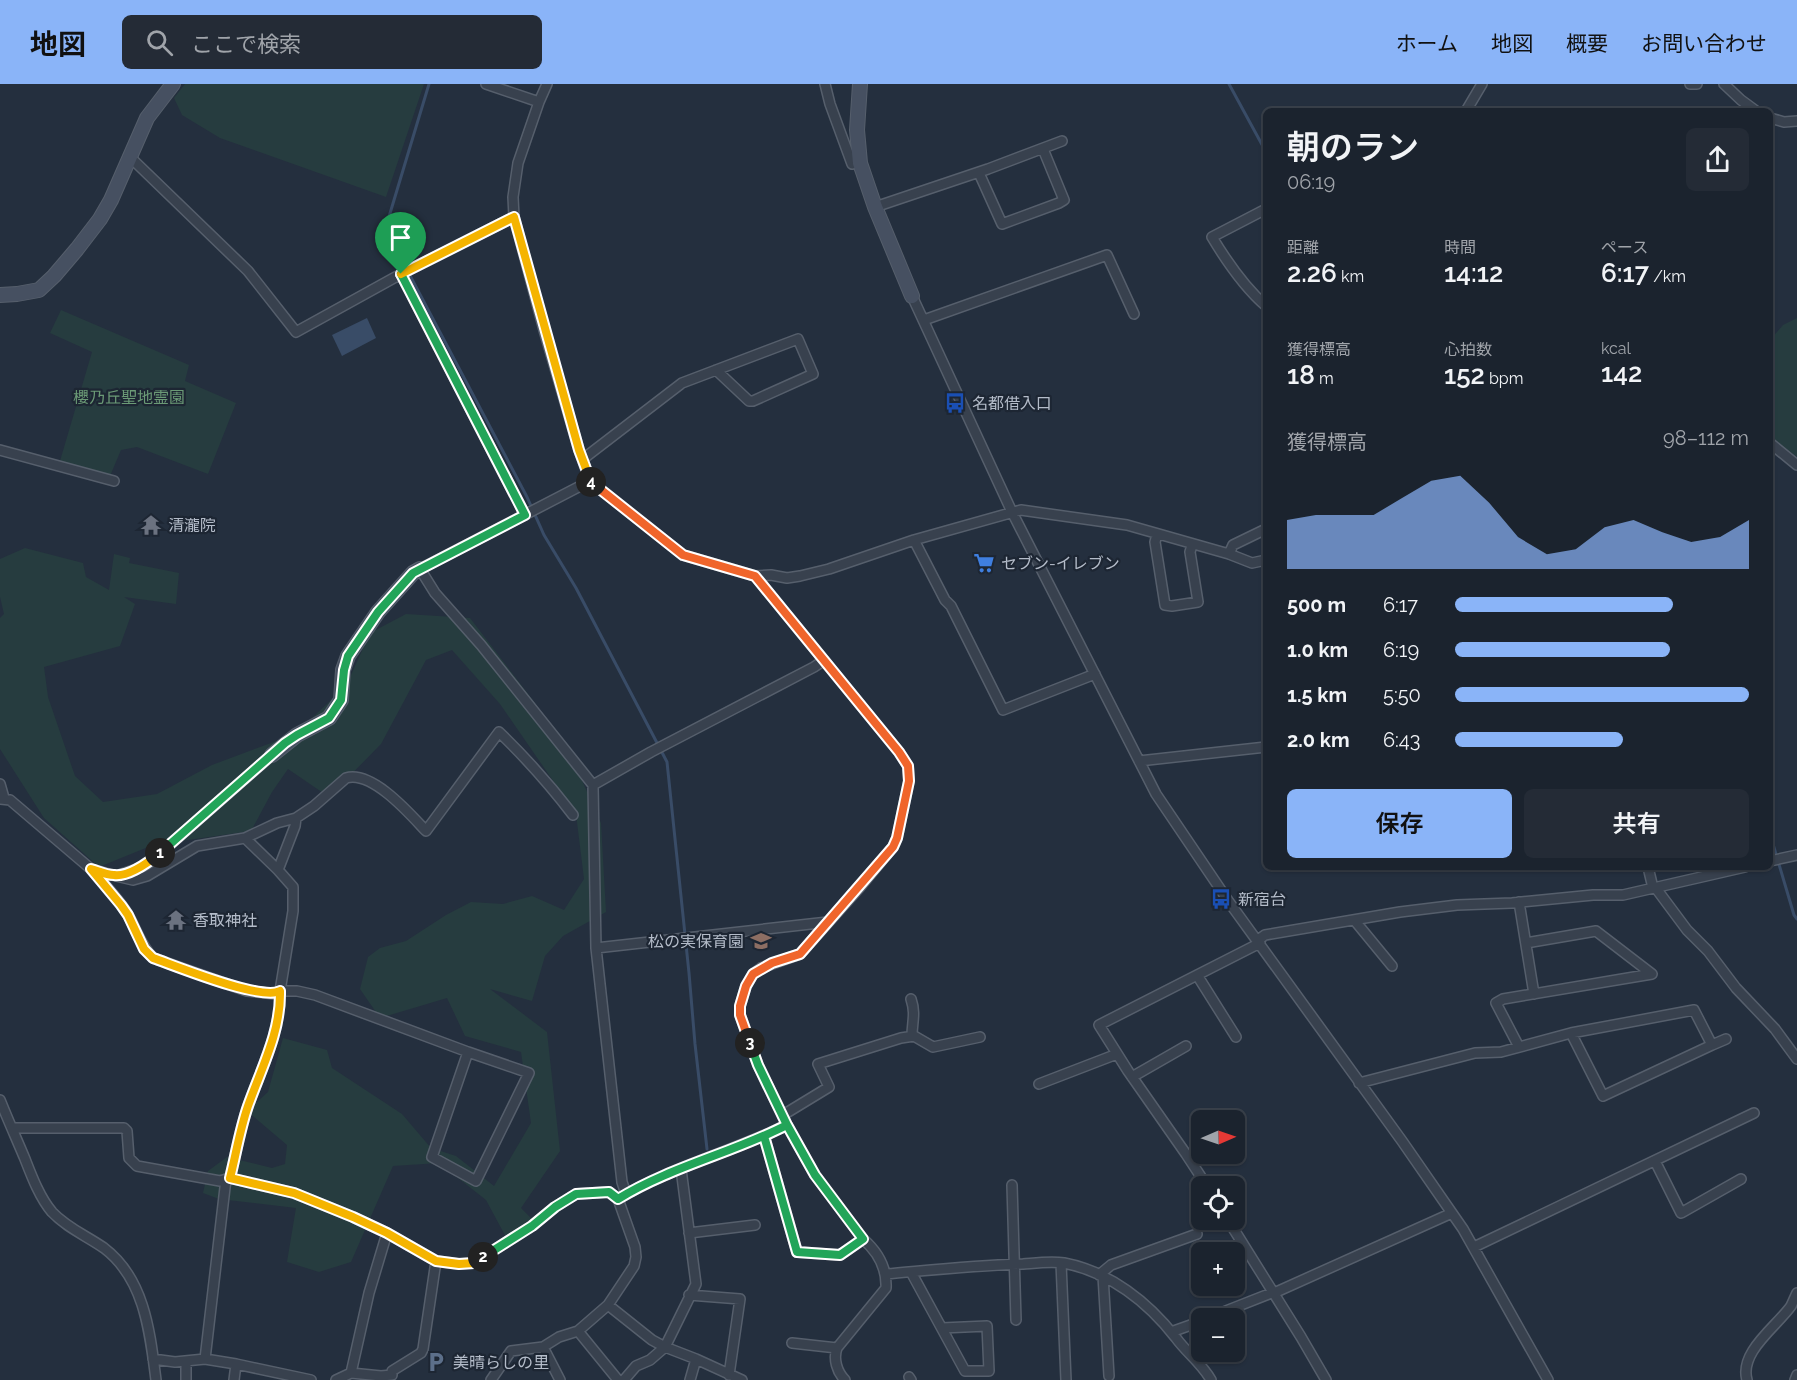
<!DOCTYPE html>
<html lang="ja">
<head>
<meta charset="utf-8">
<style>
  body { margin:0; font-family:Raleway,"Noto Sans JP",sans-serif; background:#242b36; color:#f1f3f6; height:100vh; display:flex; flex-direction:column; font-size:22px; white-space:nowrap }
  * { box-sizing:border-box; margin:0 }
  p { font-size:20px; color:#a0a4aa }
  .icon { flex:none; width:33px; height:33px; fill:none; stroke:currentColor; stroke-width:2; stroke-linecap:round; stroke-linejoin:round }
  .map { position:relative; flex:1; overflow:hidden }
  .drawer { position:absolute; left:1263px; top:24px; width:510px; height:762px; display:flex; flex-direction:column; background:#1b232e; border-radius:9px; box-shadow:0 2px 4px #0004,0 0 0 2px #39404a }
  .drawer>* { flex:none }
  .needle { width:39px; rotate:88deg }
  .controls { position:absolute; left:1191px; top:1026px; display:grid; gap:12px }
  .controls a { display:grid; place-items:center; width:54px; height:54px; border-radius:9px; background:#1b232e; box-shadow:0 2px 4px #0004,0 0 0 2px #39404a; font-size:30px }
  .pin { position:absolute; display:grid; place-items:center; width:51px; height:51px; color:#fff; margin:-62px -26px; border-radius:50% 50% 50% 0; rotate:-45deg; box-shadow:0 0 6px #0007 }
  .pin .icon { rotate:45deg }
  .km { position:absolute; width:30px; height:30px; margin:-15px; border-radius:50%; background:#222; color:#fff; font-size:16px; line-height:30px; text-align:center }
  .round { display:grid; place-items:center; flex:none; width:63px; height:63px; border-radius:9px; background:#242b36 }
  .summary { display:flex; align-items:center; justify-content:space-between; height:102px; padding:0 24px }
  h1 { font-size:33px; font-weight:600; line-height:45px }
  .stats { display:grid; grid-template-columns:repeat(3,1fr); gap:9px; height:102px; padding:6px 24px }
  .stats div { display:grid; align-content:center }
  .stats b { font-size:26px; font-weight:600 }
  .stats small { font-size:16px; font-weight:400 }
  .stats p { font-size:16px }
  .chart { height:168px; padding:12px 24px }
  .chart p { display:flex; justify-content:space-between }
  .chart svg { width:100%; height:108px; margin-top:6px; fill:#8ab4f8; opacity:.7 }
  .button { display:flex; gap:12px; margin-top:auto; padding:12px 24px }
  .button a { flex:1; height:69px; border-radius:9px; background:#8ab4f8; color:#111; font-size:24px; font-weight:600; line-height:69px; text-align:center }
  .button a+a { background:#242b36; color:#f1f3f6 }
  ul { padding:0 24px; list-style:none; font-size:20px }
  li { display:grid; grid-template-columns:96px 72px 1fr; align-items:center; height:45px }
  li i { height:15px; border-radius:8px; background:#8ab4f8 }
  header { display:flex; align-items:center; gap:36px; box-sizing:border-box; height:84px; padding:0 30px; background:#8ab4f8; color:#111 }
  header strong { font-size:28px }
  nav { display:flex; gap:33px; margin-inline-start:auto; font-size:21px }
  .search { width:420px; height:54px; background:#242b36; display:flex; align-items:center; gap:15px; box-sizing:border-box; padding:0 21px; border-radius:9px; color:#a0a4aa; font-size:22px }
  .map>svg:first-child { display:block }
</style>
</head>
<body>
<header>
<strong>地図</strong>
<div class="search"><svg class="icon" aria-label="search" viewBox="0 0 24 24"><circle cx="10" cy="10" r="6"/><path d="M15 15l6 6"/></svg>ここで検索</div>
<nav><a>ホーム</a><a>地図</a><a>概要</a><a>お問い合わせ</a></nav>
</header>
<div class="map">
<svg width="1797" height="1296" viewBox="0 0 1797 1296">
  <rect width="100%" height="100%" fill="#242f3e"/>
  <path fill="#263c3f" d="M 185,0 L 424,0 L 386,113 L 220,54 L 182,31 L 174,14 Z
    M 61,226 L 189,281 L 185,297 L 236,319 L 208,390 L 137,363 L 121,366 L 110,392 L 60,377 L 92,268 L 50,249 Z
    M 1797,234 L 1797,373 L 1770,352 L 1770,256 L 1783,241 Z
    M 25,464 L 83,479 L 86,493 L 109,506 L 114,470 L 130,474 L 129,479 L 179,489 L 176,520 L 124,513 L 135,520 L 120,562 L 44,583 L 48,613 L 75,692 L 103,718 L 157,710 L 212,681 L 295,650 L 346,602 L 370,549 L 406,530 L 470,534 L 535,619 L 576,683 L 601,739 L 606,828 L 563,852 L 545,872 L 532,917 L 490,905 L 547,948 L 560,1067 L 521,1124 L 534,1137 L 507,1155 L 486,1116 L 439,1079 L 393,1082 L 351,1178 L 319,1188 L 287,1178 L 296,1124 L 219,1115 L 203,1109 L 208,1087 L 227,1073 L 272,1084 L 285,1080 L 287,1061 L 247,1027 L 268,1008 L 283,954 L 327,966 L 332,984 L 402,1030 L 431,1064 L 456,1072 L 494,1102 L 531,1039 L 521,968 L 465,952 L 447,914 L 380,934 L 360,905 L 368,873 L 380,864 L 406,857 L 446,831 L 471,818 L 503,820 L 532,812 L 564,826 L 584,795 L 576,730 L 500,620 L 452,566 L 426,576 L 381,660 L 329,713 L 288,685 L 272,708 L 251,747 L 153,761 L 99,783 L 44,734 L 0,665 L 0,534 L 4,530 L 0,513 L 0,475 Z"/>
  <path fill="#394c67" d="M 367,234 L 376,254 L 342,272 L 332,251 Z"/>
  <g fill="none" stroke-linecap="round" stroke-linejoin="round">
    <path stroke="#394c67" stroke-width="3" d="M 429,0 L 388,136 L 396,165 L 527,413 L 544,451 L 576,504 L 667,678 L 689,889 L 695,960 L 707,1065
      M 1229,0 L 1266,68
      M 1770,750 L 1794,831 L 1797,835"/>
    <g stroke="#565f6c" stroke-width="12">
      <path id="street" d="M 486,0 L 539,18
        M 547,0 L 539,18 L 518,79 L 513,113 L 514,133 L 544,246 L 579,366 L 590,397 L 683,471 L 755,492 L 899,668 L 908,682 L 909,697 L 897,754 L 893,763 L 860,803 L 800,870 L 761,884 L 753,890 L 746,902 L 740,922 L 740,931 L 758,981 L 787,1041 L 815,1091 L 863,1155 C 878,1168 887,1184 886,1204 L 837,1264 C 833,1275 837,1288 845,1296
        M 825,0 L 830,20 L 852,80
        M 1690,0 L 1697,0
        M 1724,0 L 1741,16 L 1756,27
        M 1466,27 L 1482,0
        M 1770,34 L 1784,38 L 1797,37
        M 130,73 L 248,187 L 296,248 L 401,190 L 514,133
        M 979,89 L 1002,140 L 1059,119 L 1064,116 L 1043,65
        M 875,123 L 988,85 L 1062,57
        M 1266,125 L 1212,153 C 1227,178 1244,203 1266,222
        M 401,190 L 525,431
        M 912,212 L 1012,428 L 1156,710 L 1229,818 L 1402,1057 L 1463,1145 L 1548,1296
        M 924,236 L 1107,171 L 1134,230
        M 1770,359 L 1797,381
        M 0,366 L 114,397
        M 583,375 L 682,299 L 798,255 L 813,290 L 753,317 L 749,317 L 716,286
        M 590,397 L 420,485 L 435,509 L 481,561 L 593,701
        M 1157,450 L 1155,458 L 1165,521 L 1172,522 L 1198,518 L 1190,468 L 1192,461
        M 914,456 L 945,516 L 951,522 L 1003,626 L 1095,590
        M 1229,470 L 1233,461 L 1266,445
        M 755,492 L 771,491 L 787,494 L 800,492 L 829,485 L 914,456 L 1021,426 L 1127,441 L 1229,470 L 1252,479 L 1266,476
        M 1139,677 L 1266,663
        M 0,700 L 4,714
        M 0,715 L 10,716 L 91,785 L 116,792 L 134,786 L 148,780 L 272,671
        M 245,754 L 278,786
        M 1770,777 L 1797,771
        M 1648,783 L 1653,804
        M 91,785 C 103,799 117,813 127,829 C 136,844 140,861 153,874 L 247,907 L 275,910 L 280,907 L 297,907 L 315,911 L 468,968 L 432,1073 L 476,1097 L 529,989 L 468,968
        M 116,792 L 133,796 L 147,792 L 197,762 L 245,754 L 277,739 L 296,734 L 314,722 L 346,694 C 372,686 410,730 426,747 L 499,648 C 526,674 550,701 573,731
        M 1655,803 L 1687,846 L 1708,867 L 1736,904 L 1775,945 L 1797,975
        M 1519,818 L 1534,910
        M 1355,837 L 1392,882
        M 1258,856 L 1265,851 L 1400,828 L 1457,821 L 1512,819 L 1593,811 L 1623,811 L 1745,783
        M 596,864 L 828,838
        M 1197,891 L 1236,953
        M 911,915 C 916,930 912,938 912,952
        M 1712,961 L 1726,955
        M 1519,963 L 1496,919 L 1503,915 L 1652,890 L 1596,847 L 1526,859
        M 1132,993 L 1186,962
        M 1359,999 L 1475,969 L 1501,968 L 1571,949 L 1694,926 L 1712,961 L 1603,1012 L 1571,949
        M 1039,1000 L 1117,970
        M 0,1016 C 8,1036 17,1056 25,1075 C 32,1093 40,1114 52,1128 C 67,1144 87,1152 104,1164 C 145,1195 150,1249 156,1296
        M 783,1031 L 829,1003 L 818,980 L 901,954 L 914,952 L 933,963 L 980,953
        M 12,1044 L 124,1044 L 127,1047 L 129,1074 L 137,1082 L 220,1097 L 230,1094 L 294,1109 L 353,1133 L 387,1149 L 436,1177 L 458,1180 L 474,1179 L 483,1173 L 532,1142 L 555,1123 L 576,1110 L 609,1108 L 618,1115 C 670,1083 732,1068 787,1041
        M 764,1052 L 797,1168 L 840,1171 L 863,1155
        M 1655,1077 L 1681,1129 L 1741,1095
        M 230,1094 C 236,1069 240,1045 248,1022 C 261,985 281,948 280,907 L 293,827 L 293,803 L 278,786 L 295,742 L 296,734
        M 1012,1101 L 1016,1236
        M 1207,1102 L 1186,1070 L 1128,987 L 1099,941 L 1260,859
        M 626,1110 L 622,1098 L 596,864 L 593,701 L 651,668 L 814,583 L 823,577
        M 1228,1136 L 1301,1253 L 1326,1296
        M 689,1149 L 755,1141
        M 1474,1163 L 1754,1029
        M 1061,1179 L 1066,1296
        M 911,1188 L 965,1287 L 989,1287 L 987,1242 L 942,1244
        M 886,1190 C 932,1186 977,1181 1023,1180 C 1036,1179 1051,1177 1064,1179 C 1110,1188 1148,1218 1176,1254 C 1187,1269 1202,1280 1211,1296
        M 1099,1191 L 1111,1181 L 1197,1150
        M 1103,1192 L 1109,1292
        M 1274,1209 L 1452,1129
        M 689,1211 L 740,1215 L 729,1291
        M 608,1221 L 652,1256 L 665,1263 L 696,1275 L 742,1296
        M 1208,1234 L 1274,1208
        M 578,1247 L 618,1296
        M 1171,1248 L 1202,1237
        M 792,1259 L 837,1264
        M 543,1263 L 560,1296
        M 153,1275 L 175,1278 L 205,1275 L 236,1280 L 234,1296
        M 205,1275 L 226,1095
        M 236,1280 L 311,1296
        M 351,1289 L 381,1292 L 392,1291 L 392,1287 L 421,1269 L 423,1265 L 436,1177
        M 909,1293 L 911,1296
        M 186,1296 L 186,1278
        M 336,1296 L 351,1289 L 369,1209 L 387,1149
        M 491,1296 L 511,1267 L 543,1263 L 559,1253 L 578,1247 L 608,1221 L 634,1182 L 636,1173 L 635,1163 L 618,1115
        M 624,1296 L 636,1282 L 650,1276 L 665,1263 L 696,1200 L 681,1085
        M 690,1296 L 696,1275
        M 1747,1296 C 1739,1268 1776,1243 1791,1222 C 1793,1218 1795,1213 1797,1209
        M 1795,1296 L 1797,1291"/>
    </g>
    <g stroke="#565f6c" stroke-width="16">
      <path id="secondary" d="M 860,0 L 857,46 L 860,79 L 875,123 L 912,212
        M 0,211 L 17,210 L 39,206 L 54,192 L 77,165 L 100,135 L 111,116 L 147,34 L 173,0
        M 272,671 L 297,651 L 329,634 L 341,616 L 343,586 L 348,572 L 378,528 L 413,489 L 420,485"/>
    </g>
    <use href="#street" stroke="#38414e" stroke-width="9"/>
    <use href="#secondary" stroke="#465061" stroke-width="14"/>
  </g>
  <g fill="none" stroke-linecap="round" stroke-linejoin="round">
    <g stroke="#fff" stroke-width="12">
      <path id="split-1" d="M 160,769 L 285,659 L 297,651 L 329,634 L 341,616 L 344,586 L 348,572 L 378,528 L 413,489 L 525,431 L 401,190"/>
    </g>
    <g stroke="#fff" stroke-width="12">
      <path id="split-2" d="M 160,769 C 149,778 129,793 114,791 C 106,791 98,787 91,785 L 121,821 L 128,831 L 144,865 L 153,874 C 176,882 261,917 280,907 C 281,948 261,985 248,1022 C 240,1045 236,1070 230,1094 L 294,1109 L 353,1133 L 387,1149 L 436,1177 L 459,1180 L 474,1179 L 483,1173"/>
    </g>
    <g stroke="#fff" stroke-width="12">
      <path id="split-3" d="M 483,1173 L 532,1142 L 555,1123 L 576,1110 L 609,1108 L 618,1115 C 670,1083 732,1069 787,1041 L 815,1091 L 863,1155 L 840,1171 L 797,1168 L 764,1052 L 787,1041 L 758,981 L 750,959"/>
    </g>
    <g stroke="#fff" stroke-width="12">
      <path id="split-4" d="M 591,398 L 683,471 L 755,492 L 899,668 L 908,682 L 909,697 L 897,754 L 893,763 L 800,870 L 772,879 L 753,890 L 746,902 L 740,922 L 740,931 L 750,959"/>
    </g>
    <g stroke="#fff" stroke-width="12">
      <path id="split-5" d="M 401,190 L 514,133 L 579,366 L 591,398"/>
    </g>
    <use href="#split-1" stroke="#22a559" stroke-width="8"/>
    <use href="#split-2" stroke="#f5b400" stroke-width="8"/>
    <use href="#split-3" stroke="#22a559" stroke-width="8"/>
    <use href="#split-4" stroke="#f0652b" stroke-width="8"/>
    <use href="#split-5" stroke="#f5b400" stroke-width="8"/>
  </g>
  <defs>
    <g id="bus-bare" transform="scale(1.62)"><path d="M-5-6H5V4H4V6H2V4H-2V6H-4V4H-5ZM-3.5-4V0h7V-4ZM-3.5 1.2v1.5H-2V1.2ZM2 1.2v1.5H3.5V1.2Z" fill="#1a4fb4" stroke="#1d2633" stroke-width="2.5" paint-order="stroke"/></g>
    <g id="temple-bare" transform="scale(1.62)"><path d="M0-6L5-2H3V0L6.5 2.5H4V6H1.5V3h-3V6H-4V2.5H-6.5L-3 0V-2H-5Z" fill="#6b7280" stroke="#1d2633" stroke-width="2.5" paint-order="stroke"/></g>
    <g id="supermarket-bare" transform="scale(1.62)"><path d="M-6-5.5h2.5l.6 2H6L4.5 2H-2.5L-4.4-4H-6ZM-1.5 3.2a1.3 1.3 0 1 0 .1 0ZM3 3.2a1.3 1.3 0 1 0 .1 0Z" fill="#3f7fe0" stroke="#1d2633" stroke-width="2.5" paint-order="stroke"/></g>
    <g id="school-bare" transform="scale(1.62)"><path d="M0-5L7-2L0 1L-7-2ZM-4 1L0 2.5L4 1V4Q0 6-4 4Z" fill="#8d6e63" stroke="#1d2633" stroke-width="2.5" paint-order="stroke"/></g>
    <g id="parking-bare" transform="scale(1.62)"><path d="M-3.5-5.5H1a3.5 3.5 0 0 1 0 7H-1V5.5H-3.5ZM-1-3.4V-.6H.8a1.4 1.4 0 0 0 0-2.8Z" fill="#5c6f8a" stroke="#1d2633" stroke-width="2.5" paint-order="stroke"/></g>
  </defs>
  <g fill-rule="evenodd">
    <use href="#bus-bare" x="955" y="319"/>
    <use href="#temple-bare" x="151" y="441"/>
    <use href="#supermarket-bare" x="984" y="479"/>
    <use href="#bus-bare" x="1221" y="815"/>
    <use href="#temple-bare" x="176" y="836"/>
    <use href="#school-bare" x="761" y="857"/>
    <use href="#parking-bare" x="436" y="1278"/>
  </g>
  <g text-anchor="middle" dominant-baseline="central" stroke-width="4.5" stroke-linejoin="round" paint-order="stroke">
    <g font-size="16" fill="#6b9a76" stroke="#1d2633">
      <text x="129" y="313">櫻乃丘聖地霊園</text>
    </g>
    <g font-size="16" fill="#b4bcc9" stroke="#1d2633" text-anchor="start">
      <text x="972" y="319">名都借入口</text>
      <text x="168" y="441">清瀧院</text>
      <text x="1001" y="479">セブン-イレブン</text>
      <text x="1238" y="815">新宿台</text>
      <text x="193" y="836">香取神社</text>
      <text x="744" y="857" text-anchor="end">松の実保育園</text>
      <text x="453" y="1278">美晴らしの里</text>
    </g>
  </g>
</svg>
<div class="controls">
<a><svg class="needle" viewBox="-14 -14 28 28"><path d="M0-13l5 13h-10z" fill="#e53935"/><path d="M0 13l5-13h-10z" fill="#a0a4aa"/></svg></a>
<a><svg class="icon" aria-label="locate" viewBox="0 0 24 24"><circle cx="12" cy="12" r="6"/><path d="M12 2v4M12 18v4M2 12h4M18 12h4"/></svg></a>
<a>+</a>
<a>−</a>
</div>
<div class="pin" style="left:401px;top:190px;background:#1e9e55"><svg class="icon" aria-label="arrive" viewBox="0 0 24 24"><path d="M6 21V4h12l-3 4 3 4H6"/></svg></div>
<b class="km" style="left:160px;top:769px">1</b>
<b class="km" style="left:483px;top:1173px">2</b>
<b class="km" style="left:750px;top:959px">3</b>
<b class="km" style="left:591px;top:398px">4</b>
<section class="drawer">
<div class="summary"><div><h1>朝のラン</h1><p>06:19</p></div><a class="round"><svg class="icon" aria-label="share" viewBox="0 0 24 24"><path d="M12 15V3M7 8l5-5 5 5M5 13v7h14v-7"/></svg></a></div>
<div class="stats">
<div><p>距離</p><b>2.26<small> km</small></b></div>
<div><p>時間</p><b>14:12</b></div>
<div><p>ペース</p><b>6:17<small> /km</small></b></div>
</div>
<div class="stats">
<div><p>獲得標高</p><b>18<small> m</small></b></div>
<div><p>心拍数</p><b>152<small> bpm</small></b></div>
<div><p>kcal</p><b>142</b></div>
</div>
<div class="chart"><p><span>獲得標高</span>98–112 m</p>
<svg viewBox="0 0 160 44" preserveAspectRatio="none"><path d="M0 44V24L10 22L20 22L30 22L40 15L50 8L60 6L70 17L80 31L90 38L100 36L110 27L120 24L130 29L140 33L150 31L160 24V44z"/></svg>
</div>
<ul>
<li><b>500 m</b>6:17<i style="width:74%"></i></li>
<li><b>1.0 km</b>6:19<i style="width:73%"></i></li>
<li><b>1.5 km</b>5:50<i style="width:100%"></i></li>
<li><b>2.0 km</b>6:43<i style="width:57%"></i></li>
</ul>
<div class="button"><a>保存</a><a>共有</a></div>
</section>
</div>
</body>
</html>
